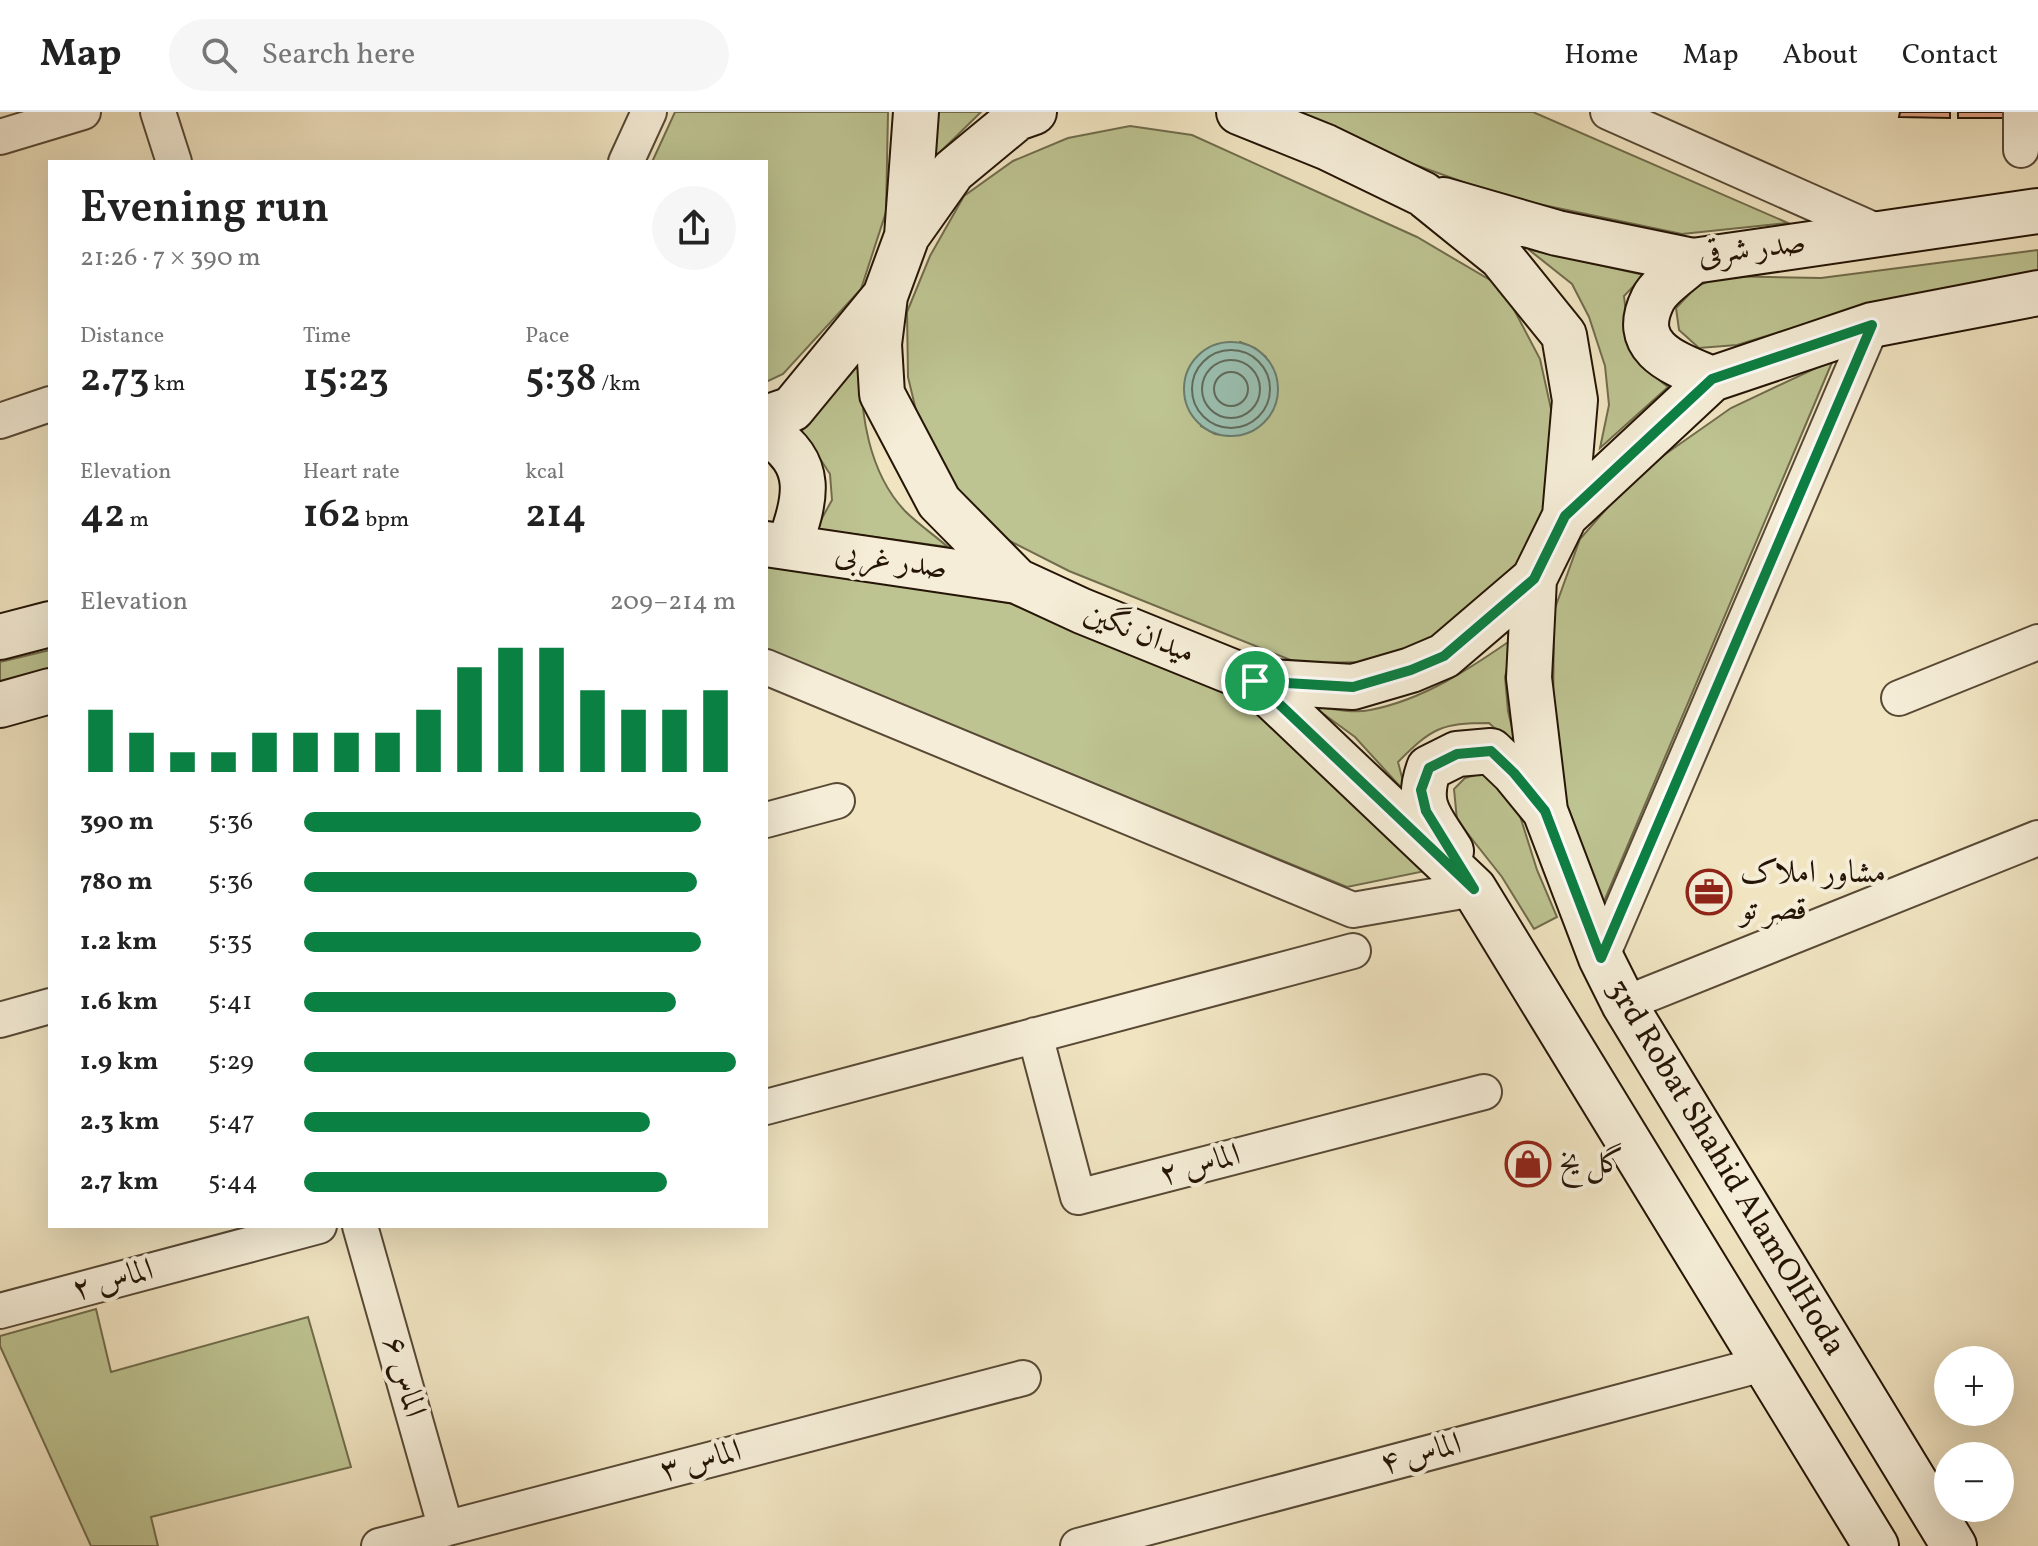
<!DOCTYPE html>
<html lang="en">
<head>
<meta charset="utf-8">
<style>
  body { margin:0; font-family:Vollkorn,Amiri,serif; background:#f6f6f6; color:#222; height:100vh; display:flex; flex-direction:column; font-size:30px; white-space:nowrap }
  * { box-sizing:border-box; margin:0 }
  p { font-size:26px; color:#767676 }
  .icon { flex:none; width:44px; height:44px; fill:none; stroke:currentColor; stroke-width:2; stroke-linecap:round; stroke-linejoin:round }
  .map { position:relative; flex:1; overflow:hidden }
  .sheet { position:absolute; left:48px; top:48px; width:720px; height:1068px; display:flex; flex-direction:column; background:#fff; border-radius:0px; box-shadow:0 8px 32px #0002 }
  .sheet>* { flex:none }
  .buttons { position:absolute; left:1934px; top:1234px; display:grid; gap:16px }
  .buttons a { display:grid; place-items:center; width:80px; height:80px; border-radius:50%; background:#fff; box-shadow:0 8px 32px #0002; font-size:40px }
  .pin { position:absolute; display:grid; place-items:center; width:68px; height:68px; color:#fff; margin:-34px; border:4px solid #fff; border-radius:50%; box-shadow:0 2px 8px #0007 }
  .round { display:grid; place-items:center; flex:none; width:84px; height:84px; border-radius:42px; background:#f6f6f6 }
  .overview { display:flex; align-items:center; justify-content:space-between; height:136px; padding:0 32px }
  h1 { font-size:44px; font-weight:600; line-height:60px }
  .stats { display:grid; grid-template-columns:repeat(3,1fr); gap:12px; height:136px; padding:8px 32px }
  .stats div { display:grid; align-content:center }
  .stats b { font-size:40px; font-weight:600 }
  .stats small { font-size:22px; font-weight:400 }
  .stats p { font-size:22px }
  .chart { height:224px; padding:16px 32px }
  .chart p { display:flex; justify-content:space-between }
  .chart svg { width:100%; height:144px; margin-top:8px; stroke:#0b8043; stroke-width:6 }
  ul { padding:0 32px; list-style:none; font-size:26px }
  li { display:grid; grid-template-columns:128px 96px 1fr; align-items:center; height:60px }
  li i { height:20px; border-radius:10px; background:#0b8043 }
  header { display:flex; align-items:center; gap:48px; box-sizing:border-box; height:112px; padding:0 40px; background:#fff; border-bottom:2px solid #e0e0e0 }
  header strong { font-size:38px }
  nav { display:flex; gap:44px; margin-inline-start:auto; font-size:28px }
  .search { width:560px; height:72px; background:#f6f6f6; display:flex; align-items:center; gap:20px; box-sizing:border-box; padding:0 28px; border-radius:44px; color:#767676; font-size:30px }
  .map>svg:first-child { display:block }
</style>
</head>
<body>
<header>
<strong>Map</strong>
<div class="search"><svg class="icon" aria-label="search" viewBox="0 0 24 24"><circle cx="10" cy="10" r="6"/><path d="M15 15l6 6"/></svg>Search here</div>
<nav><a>Home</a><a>Map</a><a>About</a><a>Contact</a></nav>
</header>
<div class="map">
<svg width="2038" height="1434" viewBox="0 0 2038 1434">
  <rect width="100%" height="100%" fill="#f0e4c1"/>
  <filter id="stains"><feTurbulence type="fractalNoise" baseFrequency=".0025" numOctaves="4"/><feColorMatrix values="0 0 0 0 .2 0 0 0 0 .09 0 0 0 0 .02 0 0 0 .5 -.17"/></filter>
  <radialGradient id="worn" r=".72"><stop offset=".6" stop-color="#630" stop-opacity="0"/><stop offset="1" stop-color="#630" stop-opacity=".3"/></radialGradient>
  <path fill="#bdc391" stroke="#716c4c" stroke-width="2" fill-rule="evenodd" d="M 675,0 L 888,0 L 886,100 L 861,177 L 783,262 L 766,270 L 766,50 L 652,50 Z
    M 934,0 L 981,0 L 931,49 Z
    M 1286,0 L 1533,0 L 1788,111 L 1682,122 L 1505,85 L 1399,47 Z
    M 1130,14 L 1192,23 L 1417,125 L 1502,175 L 1540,247 L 1555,315 L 1546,391 L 1528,439 L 1478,498 L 1433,527 L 1372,550 L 1298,551 L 1069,459 L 996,422 L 952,372 L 920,315 L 908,265 L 907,200 L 930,144 L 964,84 L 1013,49 L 1068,26 ZM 1240,230 L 1255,236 L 1266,245 L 1231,324 L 1215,322 L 1201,314 Z
    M 1528,137 L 1644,163 L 1624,184 C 1628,223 1635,250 1668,275 L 1600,336 L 1609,293 L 1605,254 L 1589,205 L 1572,172 Z
    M 2038,138 L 2038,164 L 1854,197 L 1737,233 L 1699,236 L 1679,218 L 1676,196 L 1697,174 L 1722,164 L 1821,166 Z
    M 1833,248 L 1600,799 L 1564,693 L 1553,607 L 1554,499 L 1580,427 L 1637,362 L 1731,296 Z
    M 862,249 C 859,300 869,361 905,399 C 918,412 934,423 948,435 L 816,417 L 832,388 L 830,362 L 796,310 L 828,288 Z
    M 766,452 L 957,481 L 1029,495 L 1166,554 L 1246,590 L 1435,757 L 1347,775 L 766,537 Z
    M 1514,526 L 1505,565 L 1508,599 L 1517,637 L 1489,611 C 1441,611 1432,616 1398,650 L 1406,681 L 1355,625 L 1314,595 C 1331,596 1353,602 1370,598 C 1423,588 1471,556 1514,526 Z
    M 50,538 L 50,560 L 0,572 L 0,550 Z
    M 1479,662 L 1498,664 L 1515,688 L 1537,758 L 1557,805 L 1534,817 L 1502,765 L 1457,708 L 1454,677 L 1465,666 Z
    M 96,1197 L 111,1260 L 308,1205 L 351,1355 L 151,1405 L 158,1434 L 91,1434 L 0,1234 L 0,1224 Z"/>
  <path fill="#9abfb0" stroke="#6b7b6c" stroke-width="2" d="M1184 277a47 47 0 1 1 94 0a47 47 0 1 1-94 0Z"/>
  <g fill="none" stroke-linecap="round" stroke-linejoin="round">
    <path stroke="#606a5b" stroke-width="2" d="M1192 277a39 39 0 1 1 78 0a39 39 0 1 1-78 0Z
      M1202 277a29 29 0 1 1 58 0a29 29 0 1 1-58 0Z
      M1214 277a17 17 0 1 1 34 0a17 17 0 1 1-34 0Z"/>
  </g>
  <path fill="#e3a587" stroke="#251506" stroke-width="2" d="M 1900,0 L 1950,0 L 1950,6 L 1899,5 Z
    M 1958,0 L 2008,0 L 2008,6 L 1958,6 Z"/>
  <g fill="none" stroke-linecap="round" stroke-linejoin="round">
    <g stroke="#584935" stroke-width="38">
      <path id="street" d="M 158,0 L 174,50
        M 1608,0 L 1883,122
        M 0,25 L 83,0
        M 2021,38 L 2021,0
        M 626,50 L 649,0
        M 0,309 L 50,292
        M 766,555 L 1353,798 L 1474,777
        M 1899,586 L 2038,530
        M 766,708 L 837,689
        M 1601,846 L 1872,213
        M 1624,892 L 2038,726
        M 0,908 L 50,894
        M 1035,923 L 1078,1085 L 1484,980
        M 766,995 L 1353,839
        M 360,1114 L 446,1417
        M 0,1199 L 319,1114
        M 379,1434 L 1023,1266
        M 1078,1434 L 1763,1252"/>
    </g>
    <g stroke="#251506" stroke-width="48">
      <path id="secondary" d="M 1034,0 L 1017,6 L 953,59 L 907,124 L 885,184 L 879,232 L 882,282 L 939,390 L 1017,469 L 1082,499 L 1255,569 L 1353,575 L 1411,558 L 1444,544 L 1534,467 L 1565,404 L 1575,288 L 1564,223 L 1501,145 L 1423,82 L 1326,35 L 1239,0
        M 1443,88 L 1557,121 L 1693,149 L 2038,99
        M 907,124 L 916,0
        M 1693,149 C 1682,159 1660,173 1653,187 C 1628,237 1676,252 1712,267
        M 766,306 L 792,297 L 885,184
        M 766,320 C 817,352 805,387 789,435
        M 1565,404 L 1712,267 L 1872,213 L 2038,181
        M 766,432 L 1017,469
        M 1534,467 L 1529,566 L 1545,699 L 1601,846 L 1624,892 L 1954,1434
        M 0,525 L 50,512
        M 1255,569 L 1474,777 L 1876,1434
        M 0,593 L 50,579
        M 1451,739 C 1431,706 1415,695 1429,656 L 1457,642 L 1491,639 L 1514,661 L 1545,699"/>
    </g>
    <use href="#street" stroke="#f5edd7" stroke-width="34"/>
    <use href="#secondary" stroke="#f5edd7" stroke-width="44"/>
  </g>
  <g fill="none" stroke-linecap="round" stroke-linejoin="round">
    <g stroke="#fff" stroke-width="16">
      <path id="route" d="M 1872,213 L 1601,846 L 1545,699 L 1514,661 L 1491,639 L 1457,642 L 1429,656 L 1421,678 L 1426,699 L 1474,777 L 1255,569 L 1353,575 L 1411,558 L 1444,544 L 1534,467 L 1565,404 L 1712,267 Z"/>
    </g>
    <use href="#route" stroke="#0b8043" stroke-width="10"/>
  </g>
  <defs>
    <g id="office-ring" transform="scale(2.3)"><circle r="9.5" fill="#f5edd7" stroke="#8f2418" stroke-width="1.5"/><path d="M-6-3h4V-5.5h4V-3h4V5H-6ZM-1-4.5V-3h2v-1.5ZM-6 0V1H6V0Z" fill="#8f2418"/></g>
    <g id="shop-ring" transform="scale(2.3)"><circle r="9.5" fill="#f5edd7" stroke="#8f2418" stroke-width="1.5"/><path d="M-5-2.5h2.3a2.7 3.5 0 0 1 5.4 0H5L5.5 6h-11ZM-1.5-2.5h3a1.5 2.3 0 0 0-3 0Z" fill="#8f2418"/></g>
  </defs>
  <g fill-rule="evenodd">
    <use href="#office-ring" x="1709" y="780"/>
    <use href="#shop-ring" x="1528" y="1052"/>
  </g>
  <g text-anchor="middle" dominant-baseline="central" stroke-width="8" stroke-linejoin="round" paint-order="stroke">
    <g font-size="32" fill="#251506" stroke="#f5edd7">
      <text transform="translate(1752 138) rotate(-7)">صدر شرقی</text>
      <text transform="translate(891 450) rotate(8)">صدر غربی</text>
      <text transform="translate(1139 522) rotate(22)">میدان نگین</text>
      <text transform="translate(1200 1054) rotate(-15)">الماس ۲</text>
      <text transform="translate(1725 1056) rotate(59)">3rd Robat Shahid AlamOlHoda</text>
      <text transform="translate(113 1169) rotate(-15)">الماس ۲</text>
      <text transform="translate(403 1265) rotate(74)">الماس ۶</text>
      <text transform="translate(1421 1343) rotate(-15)">الماس ۴</text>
      <text transform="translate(701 1350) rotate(-15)">الماس ۳</text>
    </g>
    <g font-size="32" fill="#251506" stroke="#f5edd7" text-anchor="start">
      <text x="1740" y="762">مشاور املاک<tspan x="1740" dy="37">قصر تو</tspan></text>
      <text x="1559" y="1052">گل یخ</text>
    </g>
  </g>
  <rect width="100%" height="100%" filter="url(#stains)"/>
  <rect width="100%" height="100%" fill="url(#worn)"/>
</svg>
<div class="buttons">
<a>+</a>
<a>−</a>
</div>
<div class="pin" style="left:1255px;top:569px;background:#1e9e55"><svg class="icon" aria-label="arrive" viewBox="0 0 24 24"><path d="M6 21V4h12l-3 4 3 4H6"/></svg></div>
<section class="sheet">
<div class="overview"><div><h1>Evening run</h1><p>21:26 · 7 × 390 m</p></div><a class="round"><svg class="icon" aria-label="share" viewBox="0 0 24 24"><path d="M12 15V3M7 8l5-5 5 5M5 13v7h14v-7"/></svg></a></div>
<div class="stats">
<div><p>Distance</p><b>2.73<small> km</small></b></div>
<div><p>Time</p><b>15:23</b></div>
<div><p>Pace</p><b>5:38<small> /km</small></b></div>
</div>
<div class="stats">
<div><p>Elevation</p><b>42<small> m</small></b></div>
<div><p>Heart rate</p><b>162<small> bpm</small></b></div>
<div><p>kcal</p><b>214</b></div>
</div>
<div class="chart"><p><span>Elevation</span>209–214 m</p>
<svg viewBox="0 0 160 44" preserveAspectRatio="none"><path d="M5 44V25M15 44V32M25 44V38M35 44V38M45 44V32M55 44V32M65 44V32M75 44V32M85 44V25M95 44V12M105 44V6M115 44V6M125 44V19M135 44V25M145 44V25M155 44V19"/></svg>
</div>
<ul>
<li><b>390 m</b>5:36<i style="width:92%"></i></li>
<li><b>780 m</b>5:36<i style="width:91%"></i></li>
<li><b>1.2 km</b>5:35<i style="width:92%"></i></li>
<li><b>1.6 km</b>5:41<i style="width:86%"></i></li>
<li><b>1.9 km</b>5:29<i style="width:100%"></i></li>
<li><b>2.3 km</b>5:47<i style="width:80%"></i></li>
<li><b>2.7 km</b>5:44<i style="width:84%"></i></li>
</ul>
</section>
</div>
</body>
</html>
